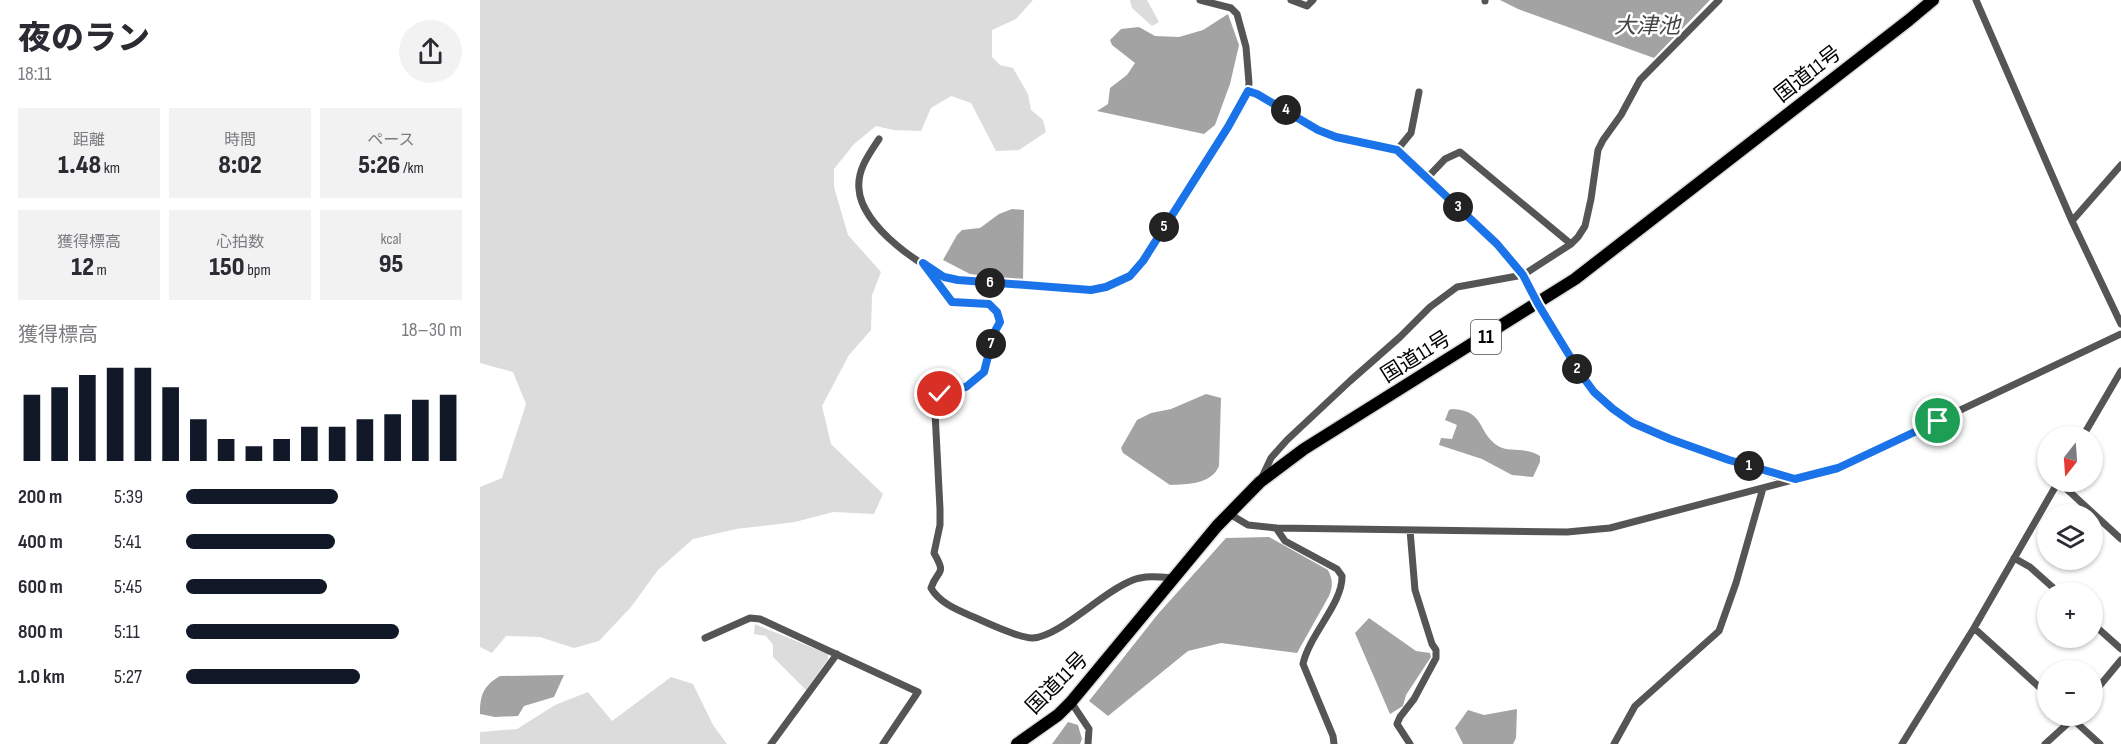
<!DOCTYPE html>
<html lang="ja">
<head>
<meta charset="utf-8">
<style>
  body { margin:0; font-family:"Sofia Sans Condensed","Noto Sans JP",sans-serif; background:#f2f2f3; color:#2b2b33; height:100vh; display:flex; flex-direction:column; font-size:22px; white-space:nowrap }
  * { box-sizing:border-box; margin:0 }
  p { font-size:20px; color:#7c7c81 }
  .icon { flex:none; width:33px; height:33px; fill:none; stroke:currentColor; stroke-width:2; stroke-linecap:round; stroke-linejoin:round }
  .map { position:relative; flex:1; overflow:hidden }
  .panel { display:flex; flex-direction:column; background:#fff; width:480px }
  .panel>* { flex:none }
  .needle { width:39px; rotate:197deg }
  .controls { position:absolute; left:1557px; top:426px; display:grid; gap:12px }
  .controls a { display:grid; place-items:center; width:66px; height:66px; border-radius:50%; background:#fff; box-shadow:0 2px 4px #0004; font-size:30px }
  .pin { position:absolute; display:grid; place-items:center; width:51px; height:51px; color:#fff; margin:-26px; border:3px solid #fff; border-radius:50%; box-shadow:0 2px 6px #0007 }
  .km { position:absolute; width:30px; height:30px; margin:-15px; border-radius:50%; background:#222; color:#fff; font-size:16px; line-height:30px; text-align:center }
  .round { display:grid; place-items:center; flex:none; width:63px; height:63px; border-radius:32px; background:#f2f2f3 }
  .head { display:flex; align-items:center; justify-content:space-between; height:102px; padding:0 18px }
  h1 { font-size:33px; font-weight:800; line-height:45px }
  .figures { display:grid; grid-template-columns:repeat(3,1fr); gap:9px; height:102px; padding:6px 18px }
  .figures div { display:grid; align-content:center; border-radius:0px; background:#f2f2f3; text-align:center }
  .figures b { font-size:26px; font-weight:800 }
  .figures small { font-size:16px; font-weight:400 }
  .figures p { font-size:16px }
  .chart { height:168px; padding:12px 18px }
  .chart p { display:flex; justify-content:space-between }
  .chart svg { width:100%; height:108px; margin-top:6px; stroke:#111827; stroke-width:6 }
  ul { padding:0 18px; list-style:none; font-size:20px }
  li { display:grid; grid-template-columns:96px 72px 1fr; align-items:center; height:45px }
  li i { height:15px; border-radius:8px; background:#111827 }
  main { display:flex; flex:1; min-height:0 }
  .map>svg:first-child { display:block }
</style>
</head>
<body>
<main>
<section class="panel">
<div class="head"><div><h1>夜のラン</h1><p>18:11</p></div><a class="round"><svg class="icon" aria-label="share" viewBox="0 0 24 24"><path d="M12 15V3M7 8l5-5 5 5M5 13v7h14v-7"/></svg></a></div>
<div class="figures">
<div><p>距離</p><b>1.48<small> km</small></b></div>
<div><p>時間</p><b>8:02</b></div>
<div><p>ペース</p><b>5:26<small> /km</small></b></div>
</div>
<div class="figures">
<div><p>獲得標高</p><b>12<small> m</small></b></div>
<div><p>心拍数</p><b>150<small> bpm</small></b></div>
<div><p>kcal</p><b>95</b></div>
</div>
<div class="chart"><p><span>獲得標高</span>18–30 m</p>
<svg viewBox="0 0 160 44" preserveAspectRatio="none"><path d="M5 44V17M15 44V14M25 44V9M35 44V6M45 44V6M55 44V14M65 44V27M75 44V35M85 44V38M95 44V35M105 44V30M115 44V30M125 44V27M135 44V25M145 44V19M155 44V17"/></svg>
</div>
<ul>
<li><b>200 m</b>5:39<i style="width:55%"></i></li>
<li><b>400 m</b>5:41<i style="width:54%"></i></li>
<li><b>600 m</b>5:45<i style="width:51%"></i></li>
<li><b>800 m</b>5:11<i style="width:77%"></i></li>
<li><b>1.0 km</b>5:27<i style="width:63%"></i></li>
</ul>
</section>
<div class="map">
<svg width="1641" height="744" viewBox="0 0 1641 744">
  <rect width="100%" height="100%" fill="#fff"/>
  <path fill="#dcdcdc" d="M 0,0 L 553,0 L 536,19 L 512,30 L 512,57 L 520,65 L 533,68 L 548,94 L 551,110 L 563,120 L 566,132 L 539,150 L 516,151 L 491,103 L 471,96 L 451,108 L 441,131 L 413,130 L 396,126 L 374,144 L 354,169 L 354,187 L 368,235 L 401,272 L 392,295 L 391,330 L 369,355 L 342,406 L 351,444 L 403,494 L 394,514 L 353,512 L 315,522 L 256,529 L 213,539 L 178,570 L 151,607 L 119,641 L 94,648 L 60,637 L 26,636 L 12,653 L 0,647 L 0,487 L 22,478 L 46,404 L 33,372 L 0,363 Z
    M 650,0 L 667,0 L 679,22 L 672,26 L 652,8 Z
    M 275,624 L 348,654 L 348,659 L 326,690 L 293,657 L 293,645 L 286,636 L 274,634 Z
    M 191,677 L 213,684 L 233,725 L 247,744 L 0,744 L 0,732 L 37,729 L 75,705 L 108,692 L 132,721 Z"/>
  <path fill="#a3a3a3" d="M 1020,0 L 1230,0 L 1174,58 L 1038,9 Z
    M 748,14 L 759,45 L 750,84 L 735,125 L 724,134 L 617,111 L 628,104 L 630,88 L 647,75 L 655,63 L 632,45 L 630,40 L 641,29 L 659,27 L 675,36 L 699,37 L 723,30 Z
    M 532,209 L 544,210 L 543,281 L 490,274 L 463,260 L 477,235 L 482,230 L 500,228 L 519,214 Z
    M 726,394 L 741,398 L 739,466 C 731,485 707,484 690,485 L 643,453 L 641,448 L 657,420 L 671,413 L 691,409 Z
    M 972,409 C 1006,411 996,431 1018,446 C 1029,453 1045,446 1060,456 L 1060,462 L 1053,477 L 1032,475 L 1002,459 L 959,445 L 961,438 L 972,439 L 977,425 L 965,420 L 969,410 Z
    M 789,537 L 848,570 C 853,580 853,586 849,596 L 817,653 L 741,643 L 708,651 L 628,716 L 609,701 L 678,614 L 746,538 Z
    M 889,618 L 936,651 L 950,653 L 951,657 L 926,695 L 923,706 L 910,714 L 875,633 Z
    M 84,675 L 74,697 L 44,706 L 38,716 L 15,717 L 0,714 C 0,695 3,686 20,676 Z
    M 1037,709 L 1036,738 L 1033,744 L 983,744 L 975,728 L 988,710 L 1004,715 Z
    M 588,722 L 598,725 L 602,739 L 600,744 L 572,744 Z"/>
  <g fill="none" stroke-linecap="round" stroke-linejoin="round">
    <g stroke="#dbdbdb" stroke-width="15">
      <path id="trunk" d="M 537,744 L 578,715 L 591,702 L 737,526 L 780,482 L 824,449 L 1095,279 L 1429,20 L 1453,0"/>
    </g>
    <path stroke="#555" stroke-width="7" d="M 811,0 L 827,6 L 833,0
      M 1496,0 L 1592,221 L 1641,324
      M 1005,1 L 1005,0
      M 768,91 L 777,94 L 838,130 L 856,137 L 917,150 L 1017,244 L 1043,275 L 1058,304
      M 399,139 C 389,154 377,170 379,189 C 381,226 445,272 478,280 L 611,290 L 626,287 L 650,276 L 663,261 L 748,127 L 768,91 L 769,83 L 766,47 L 757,14 L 751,8 L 720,0
      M 917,150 L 931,133 L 939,92
      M 947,178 L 965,159 L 980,152 L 1091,244
      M 1592,221 L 1641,165
      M 447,267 L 472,302 L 509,304 L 517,312 L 520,322 L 514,333 L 504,372 L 486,387 L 472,388 L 465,390 L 460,394 L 455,412 L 460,509 L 460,525 L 454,553 C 467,576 458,568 451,588 C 460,604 480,611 496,618 C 507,623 543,639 553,638 C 581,636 623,591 653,580 C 666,575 681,577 695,578
      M 1603,436 L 1641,371
      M 782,477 L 791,458 L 807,440 L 870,381 L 920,337 L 950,307 L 977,287 L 1043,275 L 1091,244 L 1098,237 L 1105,226 L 1111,199 L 1118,150 L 1123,140 L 1141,115 L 1160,80 L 1239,0
      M 1579,482 L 1641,539
      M 748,513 L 768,525 L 796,528 L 1087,532 L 1130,528 L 1358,468 L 1641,334
      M 796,528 L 805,541 L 857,569 L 862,576 C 863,603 829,635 823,664 L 853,736 L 854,744
      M 1534,558 L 1550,567 L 1578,592
      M 1612,623 L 1641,649
      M 1494,628 L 1568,695
      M 225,638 L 270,618 L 280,619 L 438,692 L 403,744
      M 1612,695 L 1641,660
      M 591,702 L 609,729 L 608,744
      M 1589,716 L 1620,744
      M 291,744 L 357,654
      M 930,744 L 917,724 L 920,717 L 934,699 L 956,658 L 956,650 L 952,644 L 935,590 L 930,530
      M 1134,744 L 1155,706 L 1239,631 L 1256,583 L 1283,488
      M 1422,744 L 1494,628 L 1578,482
      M 1565,744 L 1596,716"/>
    <path stroke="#555" stroke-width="9" d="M 1058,304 C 1076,333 1092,368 1116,393 C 1145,423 1181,436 1220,449 C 1249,460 1278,469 1307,479 L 1315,479"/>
    <use href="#trunk" stroke="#000" stroke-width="12"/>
  </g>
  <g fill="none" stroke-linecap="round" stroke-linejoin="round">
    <g stroke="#fff" stroke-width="12">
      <path id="route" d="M 460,394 L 465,390 L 486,387 L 504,372 L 514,333 L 520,322 L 517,312 L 509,304 L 472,302 L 443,263 L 464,277 L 478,280 L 611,290 L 626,287 L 650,276 L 663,261 L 748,127 L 768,91 L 777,94 L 838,130 L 856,137 L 917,150 L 1017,244 L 1043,275 L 1058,304 L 1100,373 L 1114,392 L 1133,409 L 1153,423 L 1190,439 L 1249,460 L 1315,479 L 1358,468 L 1458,421"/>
    </g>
    <use href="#route" stroke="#1a73e8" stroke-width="8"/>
  </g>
  <g text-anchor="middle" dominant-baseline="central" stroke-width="5" stroke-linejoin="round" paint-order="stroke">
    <rect fill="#fff" stroke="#4c4c4c" stroke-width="1.5" x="991" y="320" width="30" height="34" rx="4.5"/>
    <g font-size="20" font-weight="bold" fill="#000">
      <text x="1006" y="337">11</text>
    </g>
    <g font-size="21" fill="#000" stroke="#fff">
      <text transform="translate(1328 74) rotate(-38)">国道11号</text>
      <text transform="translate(936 357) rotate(-32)">国道11号</text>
      <text transform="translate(577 683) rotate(-45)">国道11号</text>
    </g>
    <g font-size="22" font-style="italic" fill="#444" stroke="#fff">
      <text x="1167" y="26">大津池</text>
    </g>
  </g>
</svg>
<div class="controls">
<a><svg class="needle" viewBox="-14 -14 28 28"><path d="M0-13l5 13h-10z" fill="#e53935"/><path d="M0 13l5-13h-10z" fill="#7c7c81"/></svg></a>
<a><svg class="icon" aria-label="layers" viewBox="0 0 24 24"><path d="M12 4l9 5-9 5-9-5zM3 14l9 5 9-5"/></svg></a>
<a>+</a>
<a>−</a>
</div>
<div class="pin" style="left:1458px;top:421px;background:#1e9e55"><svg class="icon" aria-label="arrive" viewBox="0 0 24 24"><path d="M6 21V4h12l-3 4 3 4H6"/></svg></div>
<div class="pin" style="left:460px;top:394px;background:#d93025"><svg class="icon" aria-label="check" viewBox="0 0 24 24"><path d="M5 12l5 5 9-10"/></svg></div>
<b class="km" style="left:1269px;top:466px">1</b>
<b class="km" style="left:1097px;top:369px">2</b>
<b class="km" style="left:978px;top:207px">3</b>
<b class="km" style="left:806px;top:110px">4</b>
<b class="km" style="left:684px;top:227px">5</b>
<b class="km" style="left:510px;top:283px">6</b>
<b class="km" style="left:511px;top:344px">7</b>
</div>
</main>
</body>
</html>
